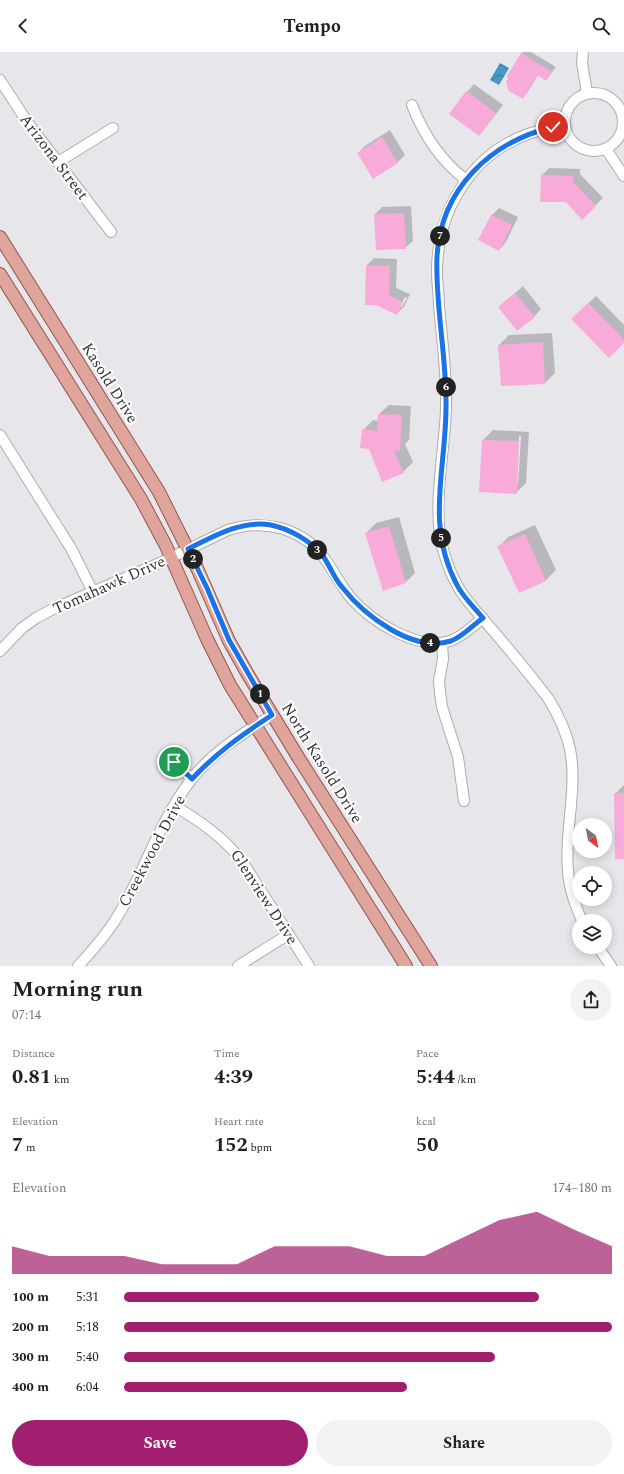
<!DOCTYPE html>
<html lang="en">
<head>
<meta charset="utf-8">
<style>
  body { margin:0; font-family:Spectral,serif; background:#f2f2f2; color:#202124; height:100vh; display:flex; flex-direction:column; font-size:15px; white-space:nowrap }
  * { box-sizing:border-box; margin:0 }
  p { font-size:13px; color:#757577 }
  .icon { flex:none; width:22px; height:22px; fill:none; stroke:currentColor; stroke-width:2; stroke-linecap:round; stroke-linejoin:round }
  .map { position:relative; height:914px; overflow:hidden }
  .details { display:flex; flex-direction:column; background:#fff; flex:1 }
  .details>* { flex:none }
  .needle { width:26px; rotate:148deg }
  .tools { position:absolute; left:572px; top:766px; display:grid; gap:8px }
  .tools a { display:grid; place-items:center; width:40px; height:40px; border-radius:50%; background:#fff; box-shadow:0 2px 10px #0003; font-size:20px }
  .pin { position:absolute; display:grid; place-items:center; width:34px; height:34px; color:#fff; margin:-17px; border:2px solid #fff; border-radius:50%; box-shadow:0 1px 4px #0007 }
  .km { position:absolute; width:20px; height:20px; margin:-10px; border-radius:50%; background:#222; color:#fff; font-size:11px; line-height:20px; text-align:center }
  .round { display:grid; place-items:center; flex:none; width:42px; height:42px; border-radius:21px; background:#f2f2f2 }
  .summary { display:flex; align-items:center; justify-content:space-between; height:68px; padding:0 12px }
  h1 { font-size:22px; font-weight:700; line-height:30px }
  .metrics { display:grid; grid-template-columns:repeat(3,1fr); gap:6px; height:68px; padding:4px 12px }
  .metrics div { display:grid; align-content:center }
  .metrics b { font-size:20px; font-weight:700 }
  .metrics small { font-size:11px; font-weight:400 }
  .metrics p { font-size:11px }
  .chart { height:112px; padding:8px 12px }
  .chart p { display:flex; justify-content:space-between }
  .chart svg { width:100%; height:72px; margin-top:4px; fill:#a21f6f; opacity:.7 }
  .primary-button { display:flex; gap:8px; margin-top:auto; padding:8px 12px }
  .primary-button a { flex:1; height:46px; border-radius:24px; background:#a21f6f; color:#fff; font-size:16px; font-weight:700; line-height:46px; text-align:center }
  .primary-button a+a { background:#f2f2f2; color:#202124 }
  ul { padding:0 12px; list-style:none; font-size:13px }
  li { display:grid; grid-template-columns:64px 48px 1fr; align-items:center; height:30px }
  li i { height:10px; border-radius:5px; background:#a21f6f }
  header { display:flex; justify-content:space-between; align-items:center; height:52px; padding:0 12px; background:#fff; font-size:18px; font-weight:700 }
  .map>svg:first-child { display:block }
</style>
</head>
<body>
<header><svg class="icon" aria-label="back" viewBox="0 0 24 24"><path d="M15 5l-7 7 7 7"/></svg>Tempo<svg class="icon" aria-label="search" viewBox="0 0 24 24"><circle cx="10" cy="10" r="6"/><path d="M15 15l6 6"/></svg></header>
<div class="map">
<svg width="624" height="914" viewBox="0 0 624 914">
  <defs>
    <pattern id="water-waves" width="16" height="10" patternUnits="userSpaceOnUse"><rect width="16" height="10" fill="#4797c9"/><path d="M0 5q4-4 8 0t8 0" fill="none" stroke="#3c7ca4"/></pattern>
  </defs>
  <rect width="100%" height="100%" fill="#e7e7eb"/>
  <path fill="url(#water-waves)" d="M 500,11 L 509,16 L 499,33 L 490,28 Z"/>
  <path fill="#0003" fill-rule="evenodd" d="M 523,0 L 531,0 L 556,15 L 546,28 L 538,23 L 527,41 L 522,46 L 521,2 Z
    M 474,32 L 503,53 L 486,75 L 479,83 L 451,62 L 467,40 Z
    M 390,78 L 405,103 L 398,110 L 373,125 L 358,101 L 365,94 Z
    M 549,116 L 580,117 L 580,122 L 603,146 L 582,166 L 542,123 Z
    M 411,154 L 413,189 L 405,196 L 375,162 L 382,155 Z
    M 499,156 L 518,165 L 506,190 L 499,198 L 479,188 L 492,163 Z
    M 374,206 L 397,207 L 396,236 L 410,242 L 404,255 L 396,262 L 367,213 ZM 405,245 L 407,246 L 402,255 L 400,255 Z
    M 523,234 L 541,257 L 534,265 L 499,255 Z
    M 596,244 L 624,273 L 624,290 L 572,267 Z
    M 552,281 L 555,321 L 545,331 L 499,293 L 509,283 Z
    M 389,353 L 411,354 L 409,388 L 405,392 L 413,410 L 403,420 L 363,378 L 373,368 L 379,369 L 379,362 Z
    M 493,378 L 529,380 L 526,431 L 516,441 L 480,439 L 483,388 ZM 519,384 L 521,384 L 518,432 L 516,432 Z
    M 399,465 L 415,521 L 406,530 L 366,481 L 376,471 Z
    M 535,473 L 556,518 L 546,528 L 519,540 L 499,495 L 508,485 Z
    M 624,733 L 624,806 L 615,742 Z"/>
  <path fill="#f8aad9" d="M 521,1 L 552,20 L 546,29 L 537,23 L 523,47 L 509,39 L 506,30 L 508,27 L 507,24 Z
    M 466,39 L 496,61 L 479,84 L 449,62 Z
    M 382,85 L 398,111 L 373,127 L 357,101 Z
    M 541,123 L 573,124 L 573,130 L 596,154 L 582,168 L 566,150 L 540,150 Z
    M 404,161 L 406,197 L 376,198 L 374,162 Z
    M 491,163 L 512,173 L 499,199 L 478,188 Z
    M 366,213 L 390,214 L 389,243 L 403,250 L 397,263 L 376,253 L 365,253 Z
    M 515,241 L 535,265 L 517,279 L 498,255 Z
    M 588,251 L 624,288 L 624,291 L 609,306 L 571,267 Z
    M 543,290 L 545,332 L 501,334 L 498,293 Z
    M 378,362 L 402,363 L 400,399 L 394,399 L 404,421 L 382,430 L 369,397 L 360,396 L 362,377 L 377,379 Z
    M 482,388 L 519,389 L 517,442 L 479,440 Z
    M 389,474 L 406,531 L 383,539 L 365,481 Z
    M 525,482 L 546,529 L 519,541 L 497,494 Z
    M 614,741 L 624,741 L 624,807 L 615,807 Z"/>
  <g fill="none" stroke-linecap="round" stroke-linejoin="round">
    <g stroke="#adadb0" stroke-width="12">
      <path id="minor" d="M 583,0 L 582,11 L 587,41
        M 0,28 L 28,71 L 111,180
        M565 70a29 29 0 1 1 58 0a29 29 0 1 1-58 0Z
        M 412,53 C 424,84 440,108 466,128
        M 565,73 C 552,75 540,78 528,82 C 470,103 437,160 437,220 C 437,231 439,243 439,254 C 442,288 447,322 446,356 C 445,400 430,463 445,504 C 448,514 452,524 457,533 C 466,550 482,565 495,581 C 513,602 531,624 548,646 C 558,662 566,679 570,697 C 578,738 564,779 568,819 C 569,837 575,853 582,869
        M 606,97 L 624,124
        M 58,110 L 113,76
        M 0,383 L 72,498 L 93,540
        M 442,591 L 443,607 L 439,629 L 440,640 L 442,655 L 458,705 L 464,749
        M 0,599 L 22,576 L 36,566 L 55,556 L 162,510 L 228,478 C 262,467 299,475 322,503 C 333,517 340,533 351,546 C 372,570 418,599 450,589 C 462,585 473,574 483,566
        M 174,710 L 192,727
        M 175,754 C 201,770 222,784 242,809 L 309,914
        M 598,895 L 611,914
        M 78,914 C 93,898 108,881 119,862 C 145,818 160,768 191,728 C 212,700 244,681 272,663
        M 238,914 L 289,882"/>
    </g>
    <g stroke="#95554c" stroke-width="14">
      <path id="major" d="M 0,185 L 159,440 L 197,516 L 229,589 L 247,621 L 298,705 L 431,914
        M 0,222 L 141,447 L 166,494 L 207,587 L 230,633 L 406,914"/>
    </g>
    <use href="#minor" stroke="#fff" stroke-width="10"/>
    <use href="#major" stroke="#dfa49b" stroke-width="12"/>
  </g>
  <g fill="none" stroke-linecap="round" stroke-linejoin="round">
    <g stroke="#fff" stroke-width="8">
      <path id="route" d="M 174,710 L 192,727 C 216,701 243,682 272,663 L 229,588 L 207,536 L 188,497 C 214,484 241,468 271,473 C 290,477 311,489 323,504 C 330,514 334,526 342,535 C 364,563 412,601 451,589 C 462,585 473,573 483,566 C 474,555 463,545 457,533 C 425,473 446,418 446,355 C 447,305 435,255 437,204 C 441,137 490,90 553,75"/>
    </g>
    <use href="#route" stroke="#1a73e8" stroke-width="5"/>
  </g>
  <g text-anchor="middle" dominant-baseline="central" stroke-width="4" stroke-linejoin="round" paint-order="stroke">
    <g font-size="16" fill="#343435" stroke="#fff">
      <text transform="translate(54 105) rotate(53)">Arizona Street</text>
      <text transform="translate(110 331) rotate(58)">Kasold Drive</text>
      <text transform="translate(109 533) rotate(-24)">Tomahawk Drive</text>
      <text transform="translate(322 711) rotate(58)">North Kasold Drive</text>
      <text transform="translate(152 799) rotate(-62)">Creekwood Drive</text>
      <text transform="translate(264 845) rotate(57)">Glenview Drive</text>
    </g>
  </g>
</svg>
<div class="tools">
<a><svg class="needle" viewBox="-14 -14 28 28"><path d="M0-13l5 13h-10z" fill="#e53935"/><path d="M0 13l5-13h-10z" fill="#757577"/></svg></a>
<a><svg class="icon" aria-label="locate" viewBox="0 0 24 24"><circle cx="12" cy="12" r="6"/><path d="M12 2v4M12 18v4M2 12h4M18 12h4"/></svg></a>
<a><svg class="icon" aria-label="layers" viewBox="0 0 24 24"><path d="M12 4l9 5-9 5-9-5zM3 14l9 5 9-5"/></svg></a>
</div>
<div class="pin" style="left:174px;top:710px;background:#1e9e55"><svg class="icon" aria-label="arrive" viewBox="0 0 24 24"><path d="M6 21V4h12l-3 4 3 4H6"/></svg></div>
<div class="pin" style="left:553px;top:75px;background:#d93025"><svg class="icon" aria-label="check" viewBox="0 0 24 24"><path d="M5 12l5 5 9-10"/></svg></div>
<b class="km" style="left:260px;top:642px">1</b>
<b class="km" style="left:193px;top:507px">2</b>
<b class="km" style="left:317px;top:498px">3</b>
<b class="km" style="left:430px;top:591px">4</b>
<b class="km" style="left:441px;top:486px">5</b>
<b class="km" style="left:446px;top:335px">6</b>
<b class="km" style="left:440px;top:184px">7</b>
</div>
<section class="details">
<div class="summary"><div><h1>Morning run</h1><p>07:14</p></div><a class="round"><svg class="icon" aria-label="share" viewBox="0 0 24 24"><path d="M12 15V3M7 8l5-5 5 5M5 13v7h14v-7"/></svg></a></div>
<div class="metrics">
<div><p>Distance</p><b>0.81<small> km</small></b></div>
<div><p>Time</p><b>4:39</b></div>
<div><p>Pace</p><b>5:44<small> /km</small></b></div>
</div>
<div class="metrics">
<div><p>Elevation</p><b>7<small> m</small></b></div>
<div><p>Heart rate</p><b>152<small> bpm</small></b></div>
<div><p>kcal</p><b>50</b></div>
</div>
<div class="chart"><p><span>Elevation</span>174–180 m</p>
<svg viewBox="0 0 160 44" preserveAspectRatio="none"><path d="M0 44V27L10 33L20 33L30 33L40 38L50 38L60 38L70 27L80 27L90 27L100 33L110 33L120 22L130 11L140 6L150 17L160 27V44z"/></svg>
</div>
<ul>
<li><b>100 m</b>5:31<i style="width:85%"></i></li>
<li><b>200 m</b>5:18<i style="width:100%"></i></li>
<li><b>300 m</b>5:40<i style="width:76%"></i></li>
<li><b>400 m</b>6:04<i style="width:58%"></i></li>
</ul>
<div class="primary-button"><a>Save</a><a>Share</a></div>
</section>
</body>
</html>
